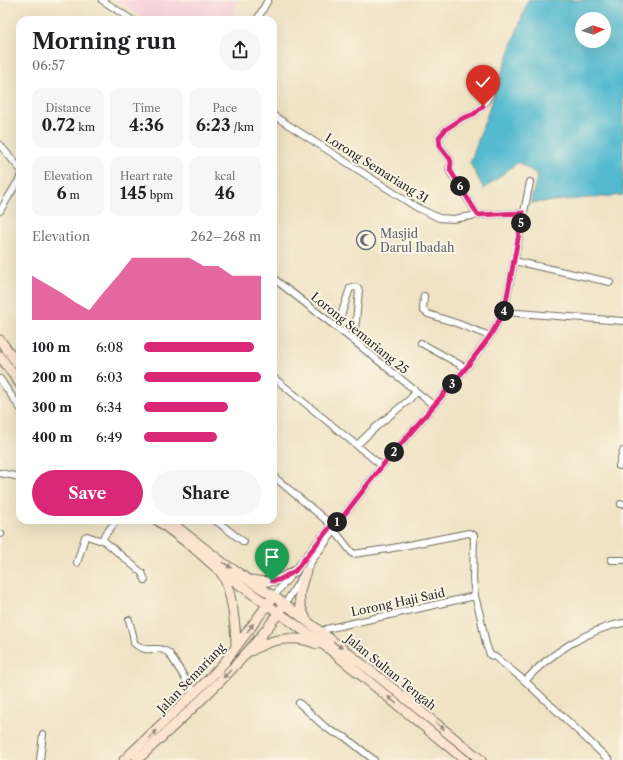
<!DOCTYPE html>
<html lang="en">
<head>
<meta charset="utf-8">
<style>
  body { margin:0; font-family:"Libre Caslon Text",serif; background:#f6f6f6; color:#202124; height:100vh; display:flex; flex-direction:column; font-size:15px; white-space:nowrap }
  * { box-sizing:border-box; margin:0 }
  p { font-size:13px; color:#757577 }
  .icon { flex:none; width:22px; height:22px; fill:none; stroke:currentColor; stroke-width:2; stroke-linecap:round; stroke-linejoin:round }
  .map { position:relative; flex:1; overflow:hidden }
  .sheet { position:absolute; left:16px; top:16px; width:261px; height:508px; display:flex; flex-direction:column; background:#fff; border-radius:12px; box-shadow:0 4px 16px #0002 }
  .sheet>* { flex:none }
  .needle { width:26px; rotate:86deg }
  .buttons { position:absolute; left:575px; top:12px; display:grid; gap:8px }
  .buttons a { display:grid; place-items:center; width:36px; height:36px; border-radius:50%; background:#fff; box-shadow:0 4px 16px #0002; font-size:20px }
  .pin { position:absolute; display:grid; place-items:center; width:34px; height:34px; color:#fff; margin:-41px -17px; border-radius:50% 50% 50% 0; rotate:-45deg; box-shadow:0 0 4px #0007 }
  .pin .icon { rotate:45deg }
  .km { position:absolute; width:20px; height:20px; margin:-10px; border-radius:50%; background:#222; color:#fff; font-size:11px; line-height:20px; text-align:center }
  .round { display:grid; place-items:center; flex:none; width:42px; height:42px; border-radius:21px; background:#f6f6f6 }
  .head { display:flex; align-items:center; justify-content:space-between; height:68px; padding:0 16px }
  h1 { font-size:22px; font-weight:700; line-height:30px }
  .stats { display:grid; grid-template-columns:repeat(3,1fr); gap:6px; height:68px; padding:4px 16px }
  .stats div { display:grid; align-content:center; border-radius:10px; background:#f6f6f6; text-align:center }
  .stats b { font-size:17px; font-weight:700 }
  .stats small { font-size:11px; font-weight:400 }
  .stats p { font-size:11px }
  .chart { height:112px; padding:8px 16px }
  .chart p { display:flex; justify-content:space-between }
  .chart svg { width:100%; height:72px; margin-top:4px; fill:#db2777; opacity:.7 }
  .button { display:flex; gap:8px; margin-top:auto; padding:8px 16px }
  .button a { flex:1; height:46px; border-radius:24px; background:#db2777; color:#fff; font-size:16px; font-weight:700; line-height:46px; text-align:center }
  .button a+a { background:#f6f6f6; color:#202124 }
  ul { padding:0 16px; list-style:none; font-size:13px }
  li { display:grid; grid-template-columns:64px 48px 1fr; align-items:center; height:30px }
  li i { height:10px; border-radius:5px; background:#db2777 }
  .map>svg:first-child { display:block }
</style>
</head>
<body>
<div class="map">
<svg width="623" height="760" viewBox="0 0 623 760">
  <rect width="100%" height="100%" fill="#fcf5e5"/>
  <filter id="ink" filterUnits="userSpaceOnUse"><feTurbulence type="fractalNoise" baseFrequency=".025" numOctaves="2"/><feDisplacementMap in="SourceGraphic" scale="8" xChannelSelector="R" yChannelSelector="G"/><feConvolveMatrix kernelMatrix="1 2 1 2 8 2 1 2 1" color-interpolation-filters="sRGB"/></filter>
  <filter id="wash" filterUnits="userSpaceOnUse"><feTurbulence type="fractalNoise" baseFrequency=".012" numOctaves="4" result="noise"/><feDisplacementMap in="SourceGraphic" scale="16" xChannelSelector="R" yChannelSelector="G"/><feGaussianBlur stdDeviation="0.9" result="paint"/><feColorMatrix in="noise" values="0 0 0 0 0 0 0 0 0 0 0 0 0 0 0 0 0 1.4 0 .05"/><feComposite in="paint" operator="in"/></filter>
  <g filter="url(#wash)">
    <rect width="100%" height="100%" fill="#efe3c4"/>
    <path fill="#f5cfd9" d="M 114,0 L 239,0 L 229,20 L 146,20 Z"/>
    <path fill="#52bacf" stroke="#3e727d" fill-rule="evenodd" d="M 528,0 L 623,0 L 623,195 L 530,203 L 538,175 L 518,162 L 484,189 L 470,163 ZM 582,19 L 604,19 L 604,41 L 582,41 Z"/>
  </g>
  <g filter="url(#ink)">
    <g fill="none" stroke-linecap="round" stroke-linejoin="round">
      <g stroke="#706b61" stroke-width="8">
        <path id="street" d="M 102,0 L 132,20
          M 257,20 L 268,0
          M 273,115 L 416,207 L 439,218 L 453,219 L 478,215 L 523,213
          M 0,145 L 20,169
          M 0,211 L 20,178
          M 478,215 L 449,170 L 451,163 L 450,159 L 440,146 L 439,137 L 446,129 L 463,118 L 474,114 L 483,106 L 491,93
          M 514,261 L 610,282
          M 273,278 L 354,341 L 433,405
          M 424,296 L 423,310 L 428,314 L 456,323 L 490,336
          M 504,312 L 623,321
          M 337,328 L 350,288 L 354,287 L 358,288 L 359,291 L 354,341
          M 421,343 L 466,368
          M 273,377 L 382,466
          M 0,379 L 20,408
          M 357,445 L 376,427 L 410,399 L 415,392
          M 619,466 L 623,451
          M 0,473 L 20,477
          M 273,476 L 327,521 L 353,554 L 388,549 L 469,533 L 474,535 L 473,579 L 475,596 L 480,615 L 486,644 L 490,655 L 495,657 L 525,681 L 609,760
          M 621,504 L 623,504
          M 117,520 L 104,536 L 103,540 L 142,573 L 145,580
          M 215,520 L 244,542
          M 0,534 L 1,534
          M 611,560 L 623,560
          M 77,563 L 85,537 L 87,536 L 99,540 L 103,539
          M 274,596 L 321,538 L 335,523
          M 285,604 L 313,559 L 335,530 L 341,519 L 378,471 L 466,368 L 490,336 L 504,312 L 530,182
          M 129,620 L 133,635 L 134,643 C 149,656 155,643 169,653 L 195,694
          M 326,629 L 475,596
          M 525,681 C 548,655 588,629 623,623
          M 299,703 L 325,727 L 333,732 L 345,737 L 374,760
          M 40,760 L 43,734"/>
      </g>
      <g stroke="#706b61" stroke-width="11">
        <path id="secondary" d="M 0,340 L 20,367
          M 0,356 L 20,384
          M 157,520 L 194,548 L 219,570 L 328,648 L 465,760
          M 168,520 L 222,562 L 285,604 L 380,678 L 481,760
          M 306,571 C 299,591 296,601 306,619
          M 221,573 C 232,588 236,629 236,647
          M 253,580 C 269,584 282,579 295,571
          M 251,651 C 271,638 296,635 317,644
          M 124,760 L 210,678 L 224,663 L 271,600
          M 137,760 C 188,712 242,666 282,608"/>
      </g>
      <use href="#street" stroke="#fff" stroke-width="6"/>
      <use href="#secondary" stroke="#fce5d0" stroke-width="9"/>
    </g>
    <defs><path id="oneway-solid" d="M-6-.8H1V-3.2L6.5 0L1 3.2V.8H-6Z"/></defs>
    <g fill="#94887e">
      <use href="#oneway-solid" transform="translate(227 565) rotate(33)"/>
      <use href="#oneway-solid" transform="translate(250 628) rotate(-53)"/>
      <use href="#oneway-solid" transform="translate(338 645) rotate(37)"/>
      <use href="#oneway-solid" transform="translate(227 674) rotate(135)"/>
      <use href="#oneway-solid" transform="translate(392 700) rotate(-141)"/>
      <use href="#oneway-solid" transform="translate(440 726) rotate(39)"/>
      <use href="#oneway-solid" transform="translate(153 734) rotate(-43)"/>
    </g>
  </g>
  <g fill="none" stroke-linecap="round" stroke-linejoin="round" filter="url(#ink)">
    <g stroke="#fff" stroke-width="8">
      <path id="route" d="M 272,581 L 279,580 L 295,571 L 331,526 L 341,519 L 382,466 L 466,368 L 490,336 L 504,312 L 523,213 L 478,215 L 450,170 L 451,163 L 450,159 L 440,146 L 439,137 L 446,129 L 463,118 L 474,114 L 483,106"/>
    </g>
    <use href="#route" stroke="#db2777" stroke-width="5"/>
  </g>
  <defs>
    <g id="mosque-ring" transform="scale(1)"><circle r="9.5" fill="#fcf5e5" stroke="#6b7280" stroke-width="1.5"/><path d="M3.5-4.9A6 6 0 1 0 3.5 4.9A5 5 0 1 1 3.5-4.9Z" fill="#6b7280"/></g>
  </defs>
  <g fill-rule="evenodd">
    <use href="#mosque-ring" x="366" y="240"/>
  </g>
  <g text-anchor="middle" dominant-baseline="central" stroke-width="4" stroke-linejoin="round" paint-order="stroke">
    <g font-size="12" fill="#2b2b2b" stroke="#fcf5e5">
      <text transform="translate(377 168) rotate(32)">Lorong Semariang 31</text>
      <text transform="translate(360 333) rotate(39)">Lorong Semariang 25</text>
      <text transform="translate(398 602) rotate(-12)">Lorong Haji Said</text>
      <text transform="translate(391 672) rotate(39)">Jalan Sultan Tengah</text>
      <text transform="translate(191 678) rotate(-46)">Jalan Semariang</text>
    </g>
    <g font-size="12" fill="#5b616d" stroke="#fcf5e5" text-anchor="start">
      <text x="380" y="233">Masjid<tspan x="380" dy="14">Darul Ibadah</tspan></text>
    </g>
  </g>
</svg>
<div class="buttons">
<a><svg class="needle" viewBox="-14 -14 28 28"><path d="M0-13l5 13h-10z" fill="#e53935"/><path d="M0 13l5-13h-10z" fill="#757577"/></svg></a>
</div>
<div class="pin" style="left:272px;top:581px;background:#1e9e55"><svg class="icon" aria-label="arrive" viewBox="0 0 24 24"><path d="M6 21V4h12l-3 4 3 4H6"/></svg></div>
<div class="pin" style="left:483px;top:106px;background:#d93025"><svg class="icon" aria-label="check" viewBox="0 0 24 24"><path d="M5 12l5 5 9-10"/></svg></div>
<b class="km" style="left:337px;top:522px">1</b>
<b class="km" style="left:394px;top:452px">2</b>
<b class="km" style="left:452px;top:384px">3</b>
<b class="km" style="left:504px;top:311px">4</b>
<b class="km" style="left:521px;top:223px">5</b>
<b class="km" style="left:460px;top:186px">6</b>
<section class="sheet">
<div class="head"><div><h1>Morning run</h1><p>06:57</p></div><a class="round"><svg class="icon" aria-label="share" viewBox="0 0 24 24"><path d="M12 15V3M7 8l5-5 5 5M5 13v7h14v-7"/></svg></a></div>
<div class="stats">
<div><p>Distance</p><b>0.72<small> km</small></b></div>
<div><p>Time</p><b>4:36</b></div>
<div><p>Pace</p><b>6:23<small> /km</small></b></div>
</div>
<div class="stats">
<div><p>Elevation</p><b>6<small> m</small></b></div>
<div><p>Heart rate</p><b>145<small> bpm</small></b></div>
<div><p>kcal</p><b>46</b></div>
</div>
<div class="chart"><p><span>Elevation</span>262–268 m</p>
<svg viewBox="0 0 160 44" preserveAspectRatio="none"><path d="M0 44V17L10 22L20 27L30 33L40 38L50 27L60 17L70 6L80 6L90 6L100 6L110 6L120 11L130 11L140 17L150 17L160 17V44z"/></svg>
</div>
<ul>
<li><b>100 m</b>6:08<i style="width:94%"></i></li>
<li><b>200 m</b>6:03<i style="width:100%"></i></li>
<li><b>300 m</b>6:34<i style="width:72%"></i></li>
<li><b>400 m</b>6:49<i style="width:62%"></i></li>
</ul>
<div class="button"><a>Save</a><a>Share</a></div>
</section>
</div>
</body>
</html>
